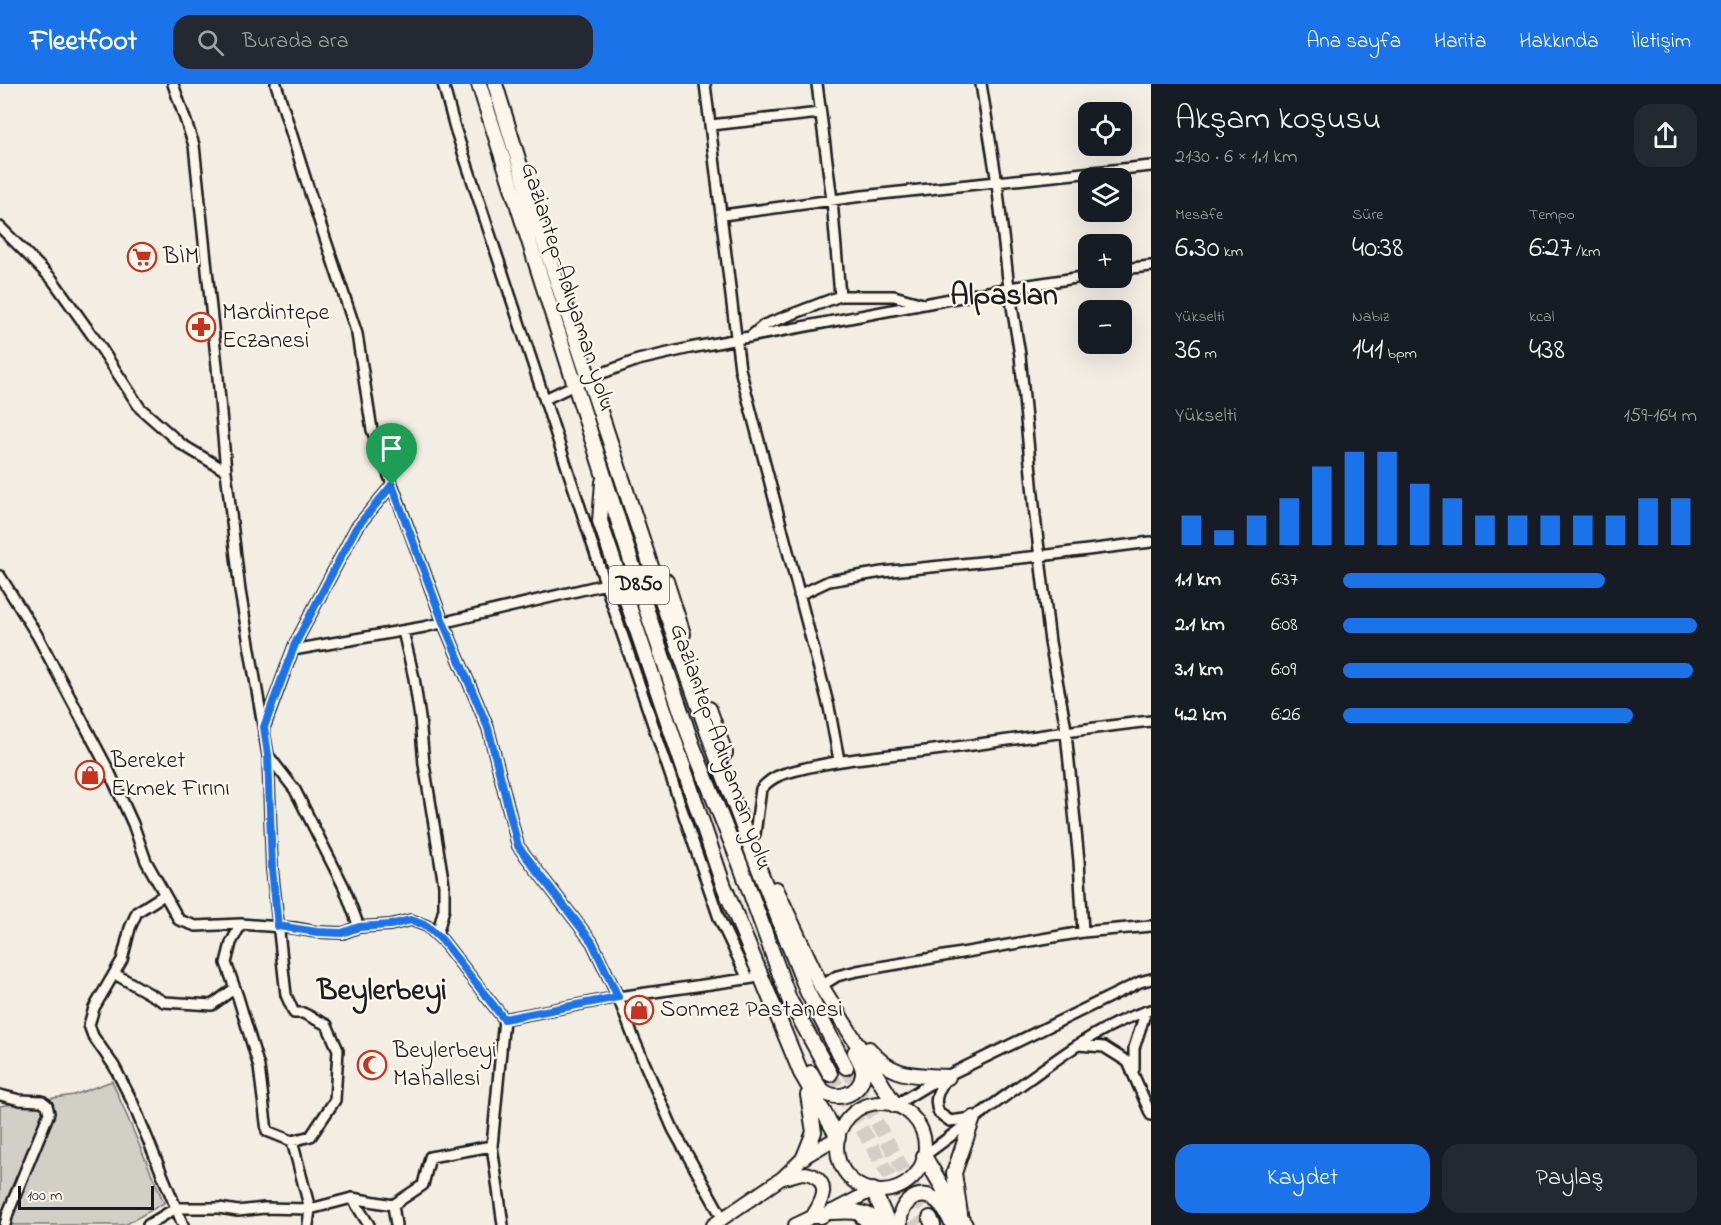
<!DOCTYPE html>
<html lang="tr">
<head>
<meta charset="utf-8">
<style>
  body { margin:0; font-family:"Indie Flower",sans-serif; background:#242831; color:#f1f3f6; height:100vh; display:flex; flex-direction:column; font-size:22px; white-space:nowrap }
  * { box-sizing:border-box; margin:0 }
  p { font-size:20px; color:#9ea1a6 }
  .icon { flex:none; width:33px; height:33px; fill:none; stroke:currentColor; stroke-width:2; stroke-linecap:round; stroke-linejoin:round }
  .map { position:relative; flex:1; overflow:hidden }
  .side { display:flex; flex-direction:column; background:#171b24; width:570px }
  .side>* { flex:none }
  .buttons { position:absolute; left:1078px; top:18px; display:grid; gap:12px }
  .buttons a { display:grid; place-items:center; width:54px; height:54px; border-radius:12px; background:#171b24; box-shadow:0 6px 24px #0002; font-size:30px }
  .scale { position:absolute; left:18px; bottom:15px; width:136px; box-sizing:border-box; padding-left:6px; border:3px solid #1c1c1c; border-top:0; font-size:16px; line-height:21px; white-space:nowrap; color:#1c1c1c; -webkit-text-stroke:4px #fbf7ec; paint-order:stroke }
  .pin { position:absolute; display:grid; place-items:center; width:51px; height:51px; color:#fff; margin:-62px -26px; border-radius:50% 50% 50% 0; rotate:-45deg; box-shadow:0 0 6px #0007 }
  .pin .icon { rotate:45deg }
  .round { display:grid; place-items:center; flex:none; width:63px; height:63px; border-radius:18px; background:#242831 }
  .head { display:flex; align-items:center; justify-content:space-between; height:102px; padding:0 24px }
  h1 { font-size:33px; font-weight:600; line-height:45px }
  .metrics { display:grid; grid-template-columns:repeat(3,1fr); gap:9px; height:102px; padding:6px 24px }
  .metrics div { display:grid; align-content:center }
  .metrics b { font-size:30px; font-weight:600 }
  .metrics small { font-size:16px; font-weight:400 }
  .metrics p { font-size:16px }
  .chart { height:168px; padding:12px 24px }
  .chart p { display:flex; justify-content:space-between }
  .chart svg { width:100%; height:108px; margin-top:6px; stroke:#1a73e8; stroke-width:6 }
  .primary-button { display:flex; gap:12px; margin-top:auto; padding:12px 24px }
  .primary-button a { flex:1; height:69px; border-radius:18px; background:#1a73e8; color:#fff; font-size:24px; font-weight:600; line-height:69px; text-align:center }
  .primary-button a+a { background:#242831; color:#f1f3f6 }
  ul { padding:0 24px; list-style:none; font-size:20px }
  li { display:grid; grid-template-columns:96px 72px 1fr; align-items:center; height:45px }
  li i { height:15px; border-radius:8px; background:#1a73e8 }
  header { display:flex; align-items:center; gap:36px; box-sizing:border-box; height:84px; padding:0 30px; background:#1a73e8; color:#fff }
  header strong { font-size:28px }
  nav { display:flex; gap:33px; margin-inline-start:auto; font-size:21px }
  .search { width:420px; height:54px; background:#242831; display:flex; align-items:center; gap:15px; box-sizing:border-box; padding:0 21px; border-radius:18px; color:#9ea1a6; font-size:22px }
  main { display:flex; flex:1; min-height:0 }
  .map>svg:first-child { display:block }
</style>
</head>
<body>
<header>
<strong>Fleetfoot</strong>
<div class="search"><svg class="icon" aria-label="search" viewBox="0 0 24 24"><circle cx="10" cy="10" r="6"/><path d="M15 15l6 6"/></svg>Burada ara</div>
<nav><a>Ana sayfa</a><a>Harita</a><a>Hakkında</a><a>İletişim</a></nav>
</header>
<main>
<div class="map">
<svg width="1151" height="1141" viewBox="0 0 1151 1141">
  <rect width="100%" height="100%" fill="#f2eee4"/>
  <filter id="ink" filterUnits="userSpaceOnUse"><feTurbulence type="fractalNoise" baseFrequency=".0167" numOctaves="2"/><feDisplacementMap in="SourceGraphic" scale="12" xChannelSelector="R" yChannelSelector="G"/><feConvolveMatrix kernelMatrix="1 2 1 2 8 2 1 2 1" color-interpolation-filters="sRGB"/></filter>
  <g filter="url(#ink)">
    <path fill="#d2cfc6" stroke="#777671" stroke-width="1.5" d="M 112,997 L 164,1119 L 125,1141 L 0,1141 L 0,1022 L 74,1011 Z"/>
    <g fill="none" stroke-linecap="round" stroke-linejoin="round">
      <path stroke="#d2cec6" stroke-width="14" stroke-dasharray="14 7" stroke-linecap="butt" d="M 846,983 L 930,1134
        M 830,990 L 918,1141"/>
      <g stroke="#1c1c1c" stroke-width="14">
        <path id="minor" d="M 173,0 L 194,61 L 217,282 L 226,387 L 240,507 L 268,671 L 272,785 L 286,911 L 294,929 L 303,929 L 327,941 L 338,966 L 335,1016 L 311,1052 L 292,1057
          M 276,0 L 309,106 L 357,250 L 372,346 L 443,538 L 488,644 L 518,762 L 592,858 L 618,913 L 634,955 L 673,1045 L 723,1135
          M 443,0 L 455,44 L 615,529 L 719,834 L 748,895
          M 705,0 L 740,285 L 829,623 L 839,676
          M 817,0 L 832,116 L 840,212
          M 981,0 L 997,99 L 1009,204 L 1020,271 L 1035,432 L 1050,558 L 1065,639 L 1079,777 L 1083,848
          M 711,41 L 820,29
          M 723,131 L 862,112 L 1151,82
          M 0,143 L 52,195 L 97,258 L 140,324 L 181,360 L 226,387
          M 1122,185 L 1151,182
          M 750,253 L 764,241 L 840,212 L 894,212 L 923,220
          M 545,315 L 589,294 L 638,276 L 690,264 L 1009,204 L 1089,192
          M 0,492 L 37,551 L 108,685 L 133,740 L 146,777 L 179,836 L 196,842 L 241,840 L 294,844 L 317,848 L 343,849 L 359,843 L 390,841 L 411,836 L 427,842 L 442,856 L 504,935 L 492,1062 L 503,1141
          M 799,511 L 829,497 L 882,488 L 1040,472 L 1151,458
          M 403,547 L 414,594 L 420,634 L 424,680 L 444,801 L 444,825 L 437,851
          M 293,566 L 424,543 L 606,500
          M 265,641 L 295,560 L 356,444 L 392,401
          M 268,671 L 295,706 L 344,803 L 359,843
          M 755,750 L 761,705 C 767,698 774,693 783,690 C 835,674 889,672 942,665 C 1012,656 1081,645 1151,637
          M 164,811 L 137,828 L 130,844 L 122,876 L 94,924 L 89,941 L 93,952 L 114,982 L 132,1017 L 183,1141
          M 241,840 L 231,859 L 226,879 L 238,913 L 259,983 L 267,1047 L 292,1057 L 310,1125 L 308,1141
          M 115,890 L 164,918 L 212,921 L 235,904
          M 821,902 L 837,892 L 857,887 L 1083,848 L 1151,842
          M 504,935 L 618,913 L 753,894
          M 1078,961 L 1104,963 L 1128,978 L 1151,1031
          M 1134,985 L 1134,964 L 1146,927
          M 946,995 C 938,1006 933,1016 939,1029 L 950,1037 L 972,1034
          M 0,1011 L 20,1016 L 42,1017 L 47,1021 L 49,1029 L 8,1129 L 5,1141
          M 895,1021 L 928,1001 L 1140,898 L 1151,895
          M 924,1072 C 960,1045 995,1019 1032,993 C 1068,967 1107,938 1151,926
          M 352,1114 L 369,1141
          M 854,1128 L 868,1141
          M 148,1141 L 176,1124 L 219,1124 L 238,1127 L 264,1124 L 310,1125 L 352,1114 L 393,1121
          M 396,1141 L 393,1121 L 423,1101 L 430,1073 L 492,1062"/>
      </g>
      <g stroke="#1c1c1c" stroke-width="16">
        <path id="major" d="M837 1063a44 44 0 1 1 88 0a44 44 0 1 1-88 0Z
          M 783,1094 C 789,1093 796,1090 802,1089 C 807,1089 812,1090 816,1093 C 831,1105 819,1121 812,1133
          M 713,1141 L 782,1094 L 804,1073 L 838,1053
          M 795,1141 L 812,1133 L 821,1133 L 873,1106"/>
      </g>
      <g stroke="#1c1c1c" stroke-width="18">
        <path id="highway" d="M 479,0 L 647,527 L 692,660 L 740,780 L 789,915 L 830,990
          M 495,0 L 533,124 L 665,525 L 708,649 L 754,772 L 807,907 L 846,983
          M 603,398 L 600,437 L 723,800 L 801,989 L 838,1053
          M 666,497 L 683,550
          M 709,625 L 725,669
          M 776,805 L 821,902 L 895,1021
          M 869,965 C 892,994 914,991 948,993
          M 811,989 C 814,994 817,1001 821,1005 C 835,1019 860,1011 863,991 C 864,983 859,976 855,968
          M 924,1072 L 965,1141
          M 804,1073 L 814,1048 L 808,1011
          M 873,1106 L 889,1141
          M 832,1128 C 851,1127 868,1126 882,1141
          M 960,1130 L 954,1089 L 973,1034
          M 930,1134 L 933,1141
          M 900,1141 C 898,1123 914,1105 933,1114 C 943,1119 948,1132 953,1141"/>
      </g>
      <use href="#minor" stroke="#fbf7ec" stroke-width="9"/>
      <use href="#major" stroke="#fbf7ec" stroke-width="12"/>
      <use href="#highway" stroke="#fbf7ec" stroke-width="14"/>
    </g>
  </g>
  <g fill="none" stroke-linecap="round" stroke-linejoin="round" filter="url(#ink)">
    <g stroke="#fff" stroke-width="12">
      <path id="route" d="M 392,401 L 443,538 L 488,644 L 518,762 L 592,858 L 618,913 L 504,935 L 442,856 L 427,842 L 411,836 L 390,841 L 359,843 L 342,849 L 317,848 L 278,842 L 272,785 L 268,671 L 264,643 L 295,560 L 356,444 Z"/>
    </g>
    <use href="#route" stroke="#1a73e8" stroke-width="8"/>
  </g>
  <defs>
    <g id="supermarket-ring" transform="scale(1.5)"><circle r="9.5" fill="#fbf7ec" stroke="#c8321e" stroke-width="1.5"/><path d="M-6-5.5h2.5l.6 2H6L4.5 2H-2.5L-4.4-4H-6ZM-1.5 3.2a1.3 1.3 0 1 0 .1 0ZM3 3.2a1.3 1.3 0 1 0 .1 0Z" fill="#c8321e"/></g>
    <g id="pharmacy-ring" transform="scale(1.5)"><circle r="9.5" fill="#fbf7ec" stroke="#c8321e" stroke-width="1.5"/><path d="M-2-6h4v4h4v4h-4v4h-4v-4h-4v-4h4Z" fill="#c8321e"/></g>
    <g id="shop-ring" transform="scale(1.5)"><circle r="9.5" fill="#fbf7ec" stroke="#c8321e" stroke-width="1.5"/><path d="M-5-2.5h2.3a2.7 3.5 0 0 1 5.4 0H5L5.5 6h-11ZM-1.5-2.5h3a1.5 2.3 0 0 0-3 0Z" fill="#c8321e"/></g>
    <g id="mosque-ring" transform="scale(1.5)"><circle r="9.5" fill="#fbf7ec" stroke="#c8321e" stroke-width="1.5"/><path d="M3.5-4.9A6 6 0 1 0 3.5 4.9A5 5 0 1 1 3.5-4.9Z" fill="#c8321e"/></g>
  </defs>
  <g fill-rule="evenodd">
    <use href="#supermarket-ring" x="142" y="173"/>
    <use href="#pharmacy-ring" x="201" y="243"/>
    <use href="#shop-ring" x="90" y="691"/>
    <use href="#shop-ring" x="639" y="926"/>
    <use href="#mosque-ring" x="372" y="981"/>
  </g>
  <g text-anchor="middle" dominant-baseline="central" stroke-width="4.5" stroke-linejoin="round" paint-order="stroke">
    <rect fill="#fbf7ec" stroke="#5f5e5a" stroke-width="1.5" x="609" y="482" width="60" height="38" rx="4.5"/>
    <g font-size="22" font-weight="bold" fill="#1c1c1c">
      <text x="639" y="501">D850</text>
    </g>
    <g font-size="24" fill="#1c1c1c" stroke="#fbf7ec" text-anchor="start">
      <text x="163" y="173">BİM</text>
      <text x="222" y="229">Mardintepe<tspan x="222" dy="28">Eczanesi</tspan></text>
      <text x="111" y="677">Bereket<tspan x="111" dy="28">Ekmek Fırını</tspan></text>
      <text x="660" y="926">Sonmez Pastanesi</text>
      <text x="393" y="967">Beylerbeyi<tspan x="393" dy="28">Mahallesi</tspan></text>
    </g>
    <g font-size="24" fill="#1c1c1c" stroke="#fbf7ec">
      <text transform="translate(567 203) rotate(72)">Gaziantep-Adıyaman yolu</text>
      <text transform="translate(720 663) rotate(70)">Gaziantep-Adıyaman yolu</text>
    </g>
    <g font-size="30" font-weight="bold" fill="#1c1c1c" stroke="#fbf7ec">
      <text x="1004" y="213">Alpaslan</text>
      <text x="382" y="908">Beylerbeyi</text>
    </g>
  </g>
</svg>
<div class="buttons">
<a><svg class="icon" aria-label="locate" viewBox="0 0 24 24"><circle cx="12" cy="12" r="6"/><path d="M12 2v4M12 18v4M2 12h4M18 12h4"/></svg></a>
<a><svg class="icon" aria-label="layers" viewBox="0 0 24 24"><path d="M12 4l9 5-9 5-9-5zM3 14l9 5 9-5"/></svg></a>
<a>+</a>
<a>−</a>
</div>
<div class="scale">100 m</div>
<div class="pin" style="left:392px;top:401px;background:#1e9e55"><svg class="icon" aria-label="arrive" viewBox="0 0 24 24"><path d="M6 21V4h12l-3 4 3 4H6"/></svg></div>
</div>
<section class="side">
<div class="head"><div><h1>Akşam koşusu</h1><p>21:30 · 6 × 1.1 km</p></div><a class="round"><svg class="icon" aria-label="share" viewBox="0 0 24 24"><path d="M12 15V3M7 8l5-5 5 5M5 13v7h14v-7"/></svg></a></div>
<div class="metrics">
<div><p>Mesafe</p><b>6.30<small> km</small></b></div>
<div><p>Süre</p><b>40:38</b></div>
<div><p>Tempo</p><b>6:27<small> /km</small></b></div>
</div>
<div class="metrics">
<div><p>Yükselti</p><b>36<small> m</small></b></div>
<div><p>Nabız</p><b>141<small> bpm</small></b></div>
<div><p>kcal</p><b>438</b></div>
</div>
<div class="chart"><p><span>Yükselti</span>159–164 m</p>
<svg viewBox="0 0 160 44" preserveAspectRatio="none"><path d="M5 44V32M15 44V38M25 44V32M35 44V25M45 44V12M55 44V6M65 44V6M75 44V19M85 44V25M95 44V32M105 44V32M115 44V32M125 44V32M135 44V32M145 44V25M155 44V25"/></svg>
</div>
<ul>
<li><b>1.1 km</b>6:37<i style="width:74%"></i></li>
<li><b>2.1 km</b>6:08<i style="width:100%"></i></li>
<li><b>3.1 km</b>6:09<i style="width:99%"></i></li>
<li><b>4.2 km</b>6:26<i style="width:82%"></i></li>
</ul>
<div class="primary-button"><a>Kaydet</a><a>Paylaş</a></div>
</section>
</main>
</body>
</html>
